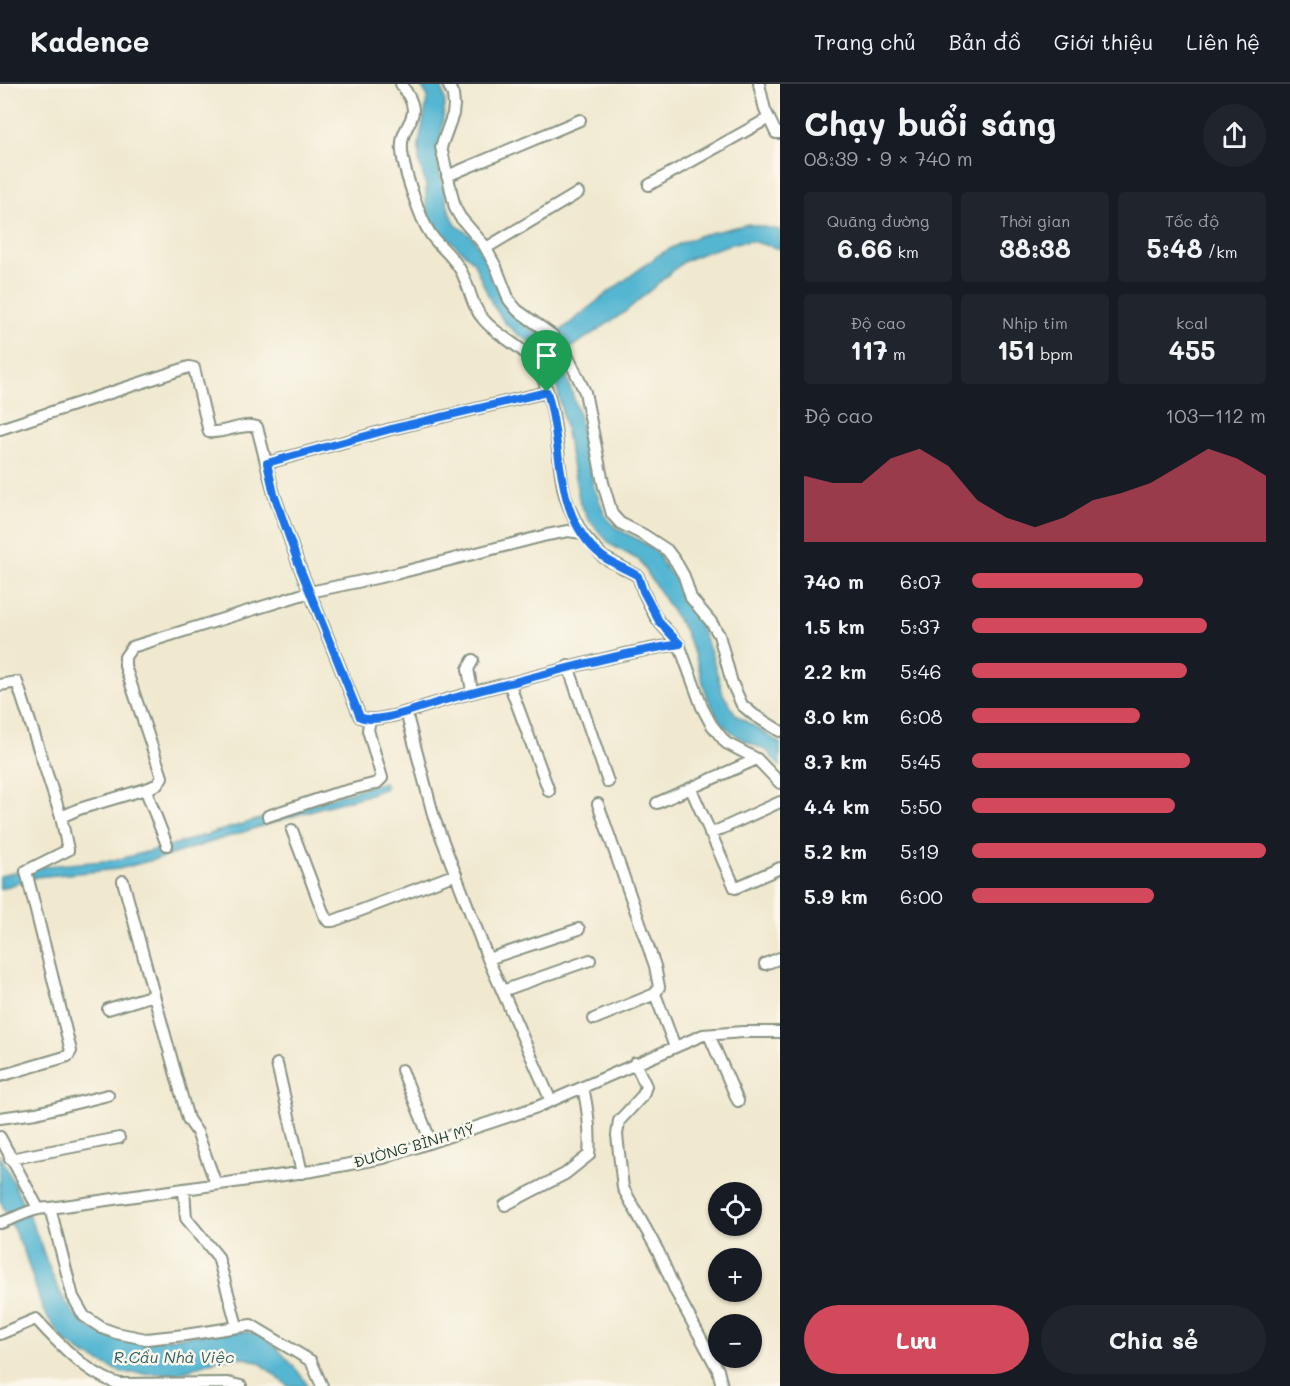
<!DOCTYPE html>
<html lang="vi">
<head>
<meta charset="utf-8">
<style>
  body { margin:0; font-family:Mali,sans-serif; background:#20242c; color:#f1f3f6; height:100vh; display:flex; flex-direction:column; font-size:22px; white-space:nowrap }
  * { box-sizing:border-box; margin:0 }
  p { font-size:20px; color:#9ea1a6 }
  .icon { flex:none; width:33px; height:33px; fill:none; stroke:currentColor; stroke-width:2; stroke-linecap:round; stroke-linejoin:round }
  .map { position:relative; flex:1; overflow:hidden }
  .side { display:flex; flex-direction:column; background:#171b24; width:510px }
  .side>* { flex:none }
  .tools { position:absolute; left:708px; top:1098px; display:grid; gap:12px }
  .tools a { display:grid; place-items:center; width:54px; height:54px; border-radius:50%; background:#171b24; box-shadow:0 2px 4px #0004; font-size:30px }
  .pin { position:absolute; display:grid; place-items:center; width:51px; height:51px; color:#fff; margin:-62px -26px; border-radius:50% 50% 50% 0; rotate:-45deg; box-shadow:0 0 6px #0007 }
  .pin .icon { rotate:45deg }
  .round { display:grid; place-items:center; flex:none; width:63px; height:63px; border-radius:32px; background:#20242c }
  .headline { display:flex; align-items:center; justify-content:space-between; height:102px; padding:0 24px }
  h1 { font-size:33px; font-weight:700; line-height:45px }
  .stats { display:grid; grid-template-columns:repeat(3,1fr); gap:9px; height:102px; padding:6px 24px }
  .stats div { display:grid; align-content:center; border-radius:6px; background:#20242c; text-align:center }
  .stats b { font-size:26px; font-weight:700 }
  .stats small { font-size:16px; font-weight:400 }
  .stats p { font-size:16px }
  .chart { height:168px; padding:12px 24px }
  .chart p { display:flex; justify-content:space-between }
  .chart svg { width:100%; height:108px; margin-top:6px; fill:#d1495b; opacity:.7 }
  .button { display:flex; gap:12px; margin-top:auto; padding:12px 24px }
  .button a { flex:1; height:69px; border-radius:36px; background:#d1495b; color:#fff; font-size:24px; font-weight:700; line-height:69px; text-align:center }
  .button a+a { background:#20242c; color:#f1f3f6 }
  ul { padding:0 24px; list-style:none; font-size:20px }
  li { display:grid; grid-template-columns:96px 72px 1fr; align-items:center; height:45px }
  li i { height:15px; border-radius:8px; background:#d1495b }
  header { display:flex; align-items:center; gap:36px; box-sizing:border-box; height:84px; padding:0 30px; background:#171b24; border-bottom:2px solid #363941 }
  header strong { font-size:28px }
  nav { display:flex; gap:33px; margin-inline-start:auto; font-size:21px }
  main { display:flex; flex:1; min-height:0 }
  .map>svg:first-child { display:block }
</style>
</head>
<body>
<header>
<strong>Kadence</strong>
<nav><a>Trang chủ</a><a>Bản đồ</a><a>Giới thiệu</a><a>Liên hệ</a></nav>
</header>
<main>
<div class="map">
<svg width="780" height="1302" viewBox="0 0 780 1302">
  <rect width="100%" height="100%" fill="#fbf7ec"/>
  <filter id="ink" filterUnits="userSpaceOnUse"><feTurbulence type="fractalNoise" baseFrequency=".0167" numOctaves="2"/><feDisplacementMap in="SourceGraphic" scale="12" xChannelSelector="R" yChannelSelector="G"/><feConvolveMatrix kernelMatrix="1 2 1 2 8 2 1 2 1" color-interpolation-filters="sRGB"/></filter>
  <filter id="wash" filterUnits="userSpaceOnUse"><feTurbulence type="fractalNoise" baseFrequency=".008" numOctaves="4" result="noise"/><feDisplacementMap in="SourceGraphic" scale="24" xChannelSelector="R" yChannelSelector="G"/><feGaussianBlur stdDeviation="1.35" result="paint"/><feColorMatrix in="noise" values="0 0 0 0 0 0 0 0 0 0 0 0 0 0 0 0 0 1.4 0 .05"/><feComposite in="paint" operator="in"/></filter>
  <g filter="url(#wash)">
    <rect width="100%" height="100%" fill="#f0e9d0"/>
    <path fill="#54b6d2" stroke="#3a7a83" stroke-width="1.5" d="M 419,0 L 441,0 L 445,17 L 438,81 L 449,126 L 456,141 L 473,153 L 492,185 L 509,223 L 526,242 L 549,256 L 606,210 L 659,171 L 681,159 L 701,151 L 748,140 L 780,146 L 780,165 L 751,157 L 734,159 L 703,169 L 683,178 L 625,228 L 560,271 L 579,331 L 594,403 L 605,431 L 616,444 L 642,458 L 658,469 L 663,480 L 673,492 L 693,527 L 711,568 L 723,610 L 736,631 L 780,659 L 780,683 L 767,667 L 740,654 L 721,639 L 707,613 L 697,577 L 685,547 L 639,476 L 611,461 L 589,436 L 580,419 L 556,298 L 550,277 L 531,258 L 517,250 L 505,239 L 492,220 L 473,177 L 435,143 L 429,131 L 426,120 L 426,102 L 419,77 L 419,59 L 428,12 Z
      M 384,698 L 385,704 L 365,712 L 319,724 L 164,773 L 119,785 L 36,793 L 0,805 L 0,792 L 35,783 L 115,776 L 162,764 Z
      M 0,1070 C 10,1092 21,1114 31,1136 C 45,1169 54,1208 78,1234 C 118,1277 181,1247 230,1248 C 241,1248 252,1247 262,1252 C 275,1260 300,1288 308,1302 L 288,1302 L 260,1279 L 243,1273 L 219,1275 L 176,1290 L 122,1289 L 84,1270 L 64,1257 L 43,1226 L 25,1170 L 0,1116 Z"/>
  </g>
  <g filter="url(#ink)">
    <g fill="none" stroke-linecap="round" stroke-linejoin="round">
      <g stroke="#889382" stroke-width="14">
        <path id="minor" d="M 401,0 C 429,38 399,35 402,67 C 403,83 412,108 418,124 C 422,135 427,147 435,156 C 444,166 454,174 461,187 C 470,203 471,222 484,236 C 500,255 529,264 540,288 C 557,323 556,365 563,403 C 566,420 574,435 582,449
          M 448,0 L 453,11 L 454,21 L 453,30 L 441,63 L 455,124 L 460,133 L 484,161 L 496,183 L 509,216 L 517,226 L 552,251 L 566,269 L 585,308 L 603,399 L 612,430 L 620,439 L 644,451 L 667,466 L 676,478 L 684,492 L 691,514 L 711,538 L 719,551 L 732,599 L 742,621 L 754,631 L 780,647
          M 759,0 L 765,26 L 776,49 L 780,49
          M 447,92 L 580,36
          M 649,101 L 769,34
          M 486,164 L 578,109
          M 0,345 L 189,283 L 194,284 L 209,348 C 224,350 243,338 257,343 L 274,410 L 298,479 L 360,633 C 375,640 410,627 426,622 C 454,613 481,606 510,599 C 567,584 621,569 679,560
          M 267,379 L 391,345 L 547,308
          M 568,582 L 608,698
          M 509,599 L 549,707
          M 0,601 L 17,598 L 61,733
          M 472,607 L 468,585 L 473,576
          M 406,628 L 434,734 L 488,875 L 551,1017
          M 691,705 L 735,804 L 780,784
          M 657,719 L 757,675
          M 268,732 L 334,710 L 377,699 L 382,694 L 368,646 L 370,635
          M 292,746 L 324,831 L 328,837 L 333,837 L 456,790
          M 710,750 L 780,718
          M 167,761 L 148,712 L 149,704 L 158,700 L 162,693 L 125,582 L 125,573 L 132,563 L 310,508 L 395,490 L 547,451 L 568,447 L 582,449 L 603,473 L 638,492 L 643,507 L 654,530 L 660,539 L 679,560 L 702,623 L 711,640 L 726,659 L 757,675 L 780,699
          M 488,875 L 579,845
          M 765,880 L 780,874
          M 502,907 L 590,876
          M 655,910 L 675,963
          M 154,911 L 188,1035 L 197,1048 L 216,1100
          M 108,925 L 154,911 L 123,797
          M 594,935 L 655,910 L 659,903 L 655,882 L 598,720
          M 709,951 L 738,1017
          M 635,979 L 646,1002 L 643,1011 L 619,1037 L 617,1051 L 623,1104 L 658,1167 L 676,1208 L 718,1286 L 722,1302
          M 277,980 L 302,1089
          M 402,986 L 431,1058
          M 0,992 L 68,972 L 71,967 L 26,787 L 68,766 L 61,733 L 79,725 L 149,704
          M 0,1034 L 36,1029 L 108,1011
          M 0,1053 L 38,1124
          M 10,1075 L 119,1054
          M 184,1105 L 186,1134 L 218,1173 L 237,1242
          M 505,1121 L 565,1090 L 589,1071 C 591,1048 588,1026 583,1003
          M 50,1124 L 73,1213 L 84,1232 L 102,1244 L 116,1249 L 146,1255 L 185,1251 L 251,1241 L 311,1277 L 322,1302
          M 0,1139 C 17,1134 33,1123 50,1124 L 312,1087 L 383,1074 L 537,1023 L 703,951 L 743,948 L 780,948
          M 0,1250 L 36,1235 C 57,1258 89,1292 120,1300 L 228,1299 L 241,1302"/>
      </g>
      <use href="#minor" stroke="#fff" stroke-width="10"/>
    </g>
  </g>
  <g fill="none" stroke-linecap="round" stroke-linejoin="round" filter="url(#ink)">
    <g stroke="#fff" stroke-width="12">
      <path id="route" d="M 547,308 C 564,362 552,432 602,472 C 612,480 627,485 638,492 L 643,507 L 660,539 L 680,560 C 622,569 567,584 510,599 C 482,606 454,613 426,622 C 410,627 375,640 360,633 L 298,479 L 274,410 L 267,379 L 391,345 Z"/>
    </g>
    <use href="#route" stroke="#1a73e8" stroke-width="8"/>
  </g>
  <g text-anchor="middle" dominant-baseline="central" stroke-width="5" stroke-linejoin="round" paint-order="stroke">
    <g font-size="15" fill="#1f3d34" stroke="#fbf7ec">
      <text transform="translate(414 1061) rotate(-16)">ĐƯỜNG BÌNH MỸ</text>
    </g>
    <g font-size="16" font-style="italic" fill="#2f6163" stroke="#fbf7ec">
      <text x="174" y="1272">R.Cầu Nhà Việc</text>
    </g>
  </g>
</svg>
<div class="tools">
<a><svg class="icon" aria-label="locate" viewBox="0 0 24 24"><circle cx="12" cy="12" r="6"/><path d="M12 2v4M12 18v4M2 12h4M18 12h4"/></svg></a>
<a>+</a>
<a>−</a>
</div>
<div class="pin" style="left:547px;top:308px;background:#1e9e55"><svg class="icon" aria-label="arrive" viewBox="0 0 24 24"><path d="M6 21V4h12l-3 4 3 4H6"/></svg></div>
</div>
<section class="side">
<div class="headline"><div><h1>Chạy buổi sáng</h1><p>08:39 · 9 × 740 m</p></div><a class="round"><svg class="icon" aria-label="share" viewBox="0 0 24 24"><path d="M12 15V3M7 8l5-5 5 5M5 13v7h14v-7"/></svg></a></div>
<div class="stats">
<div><p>Quãng đường</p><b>6.66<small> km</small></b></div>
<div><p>Thời gian</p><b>38:38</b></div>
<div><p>Tốc độ</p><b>5:48<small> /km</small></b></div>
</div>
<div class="stats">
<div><p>Độ cao</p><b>117<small> m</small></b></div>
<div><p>Nhịp tim</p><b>151<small> bpm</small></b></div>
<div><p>kcal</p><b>455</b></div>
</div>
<div class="chart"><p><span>Độ cao</span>103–112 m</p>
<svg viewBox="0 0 160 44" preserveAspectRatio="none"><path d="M0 44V17L10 20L20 20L30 10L40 6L50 13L60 27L70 34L80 38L90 34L100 27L110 24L120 20L130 13L140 6L150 10L160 17V44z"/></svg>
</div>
<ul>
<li><b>740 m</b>6:07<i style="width:58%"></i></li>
<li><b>1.5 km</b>5:37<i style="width:80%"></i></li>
<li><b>2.2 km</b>5:46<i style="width:73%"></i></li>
<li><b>3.0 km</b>6:08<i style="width:57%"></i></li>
<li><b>3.7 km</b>5:45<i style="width:74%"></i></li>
<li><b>4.4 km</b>5:50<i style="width:69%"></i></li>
<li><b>5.2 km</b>5:19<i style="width:100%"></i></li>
<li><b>5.9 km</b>6:00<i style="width:62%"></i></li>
</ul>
<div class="button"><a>Lưu</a><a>Chia sẻ</a></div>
</section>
</main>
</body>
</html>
